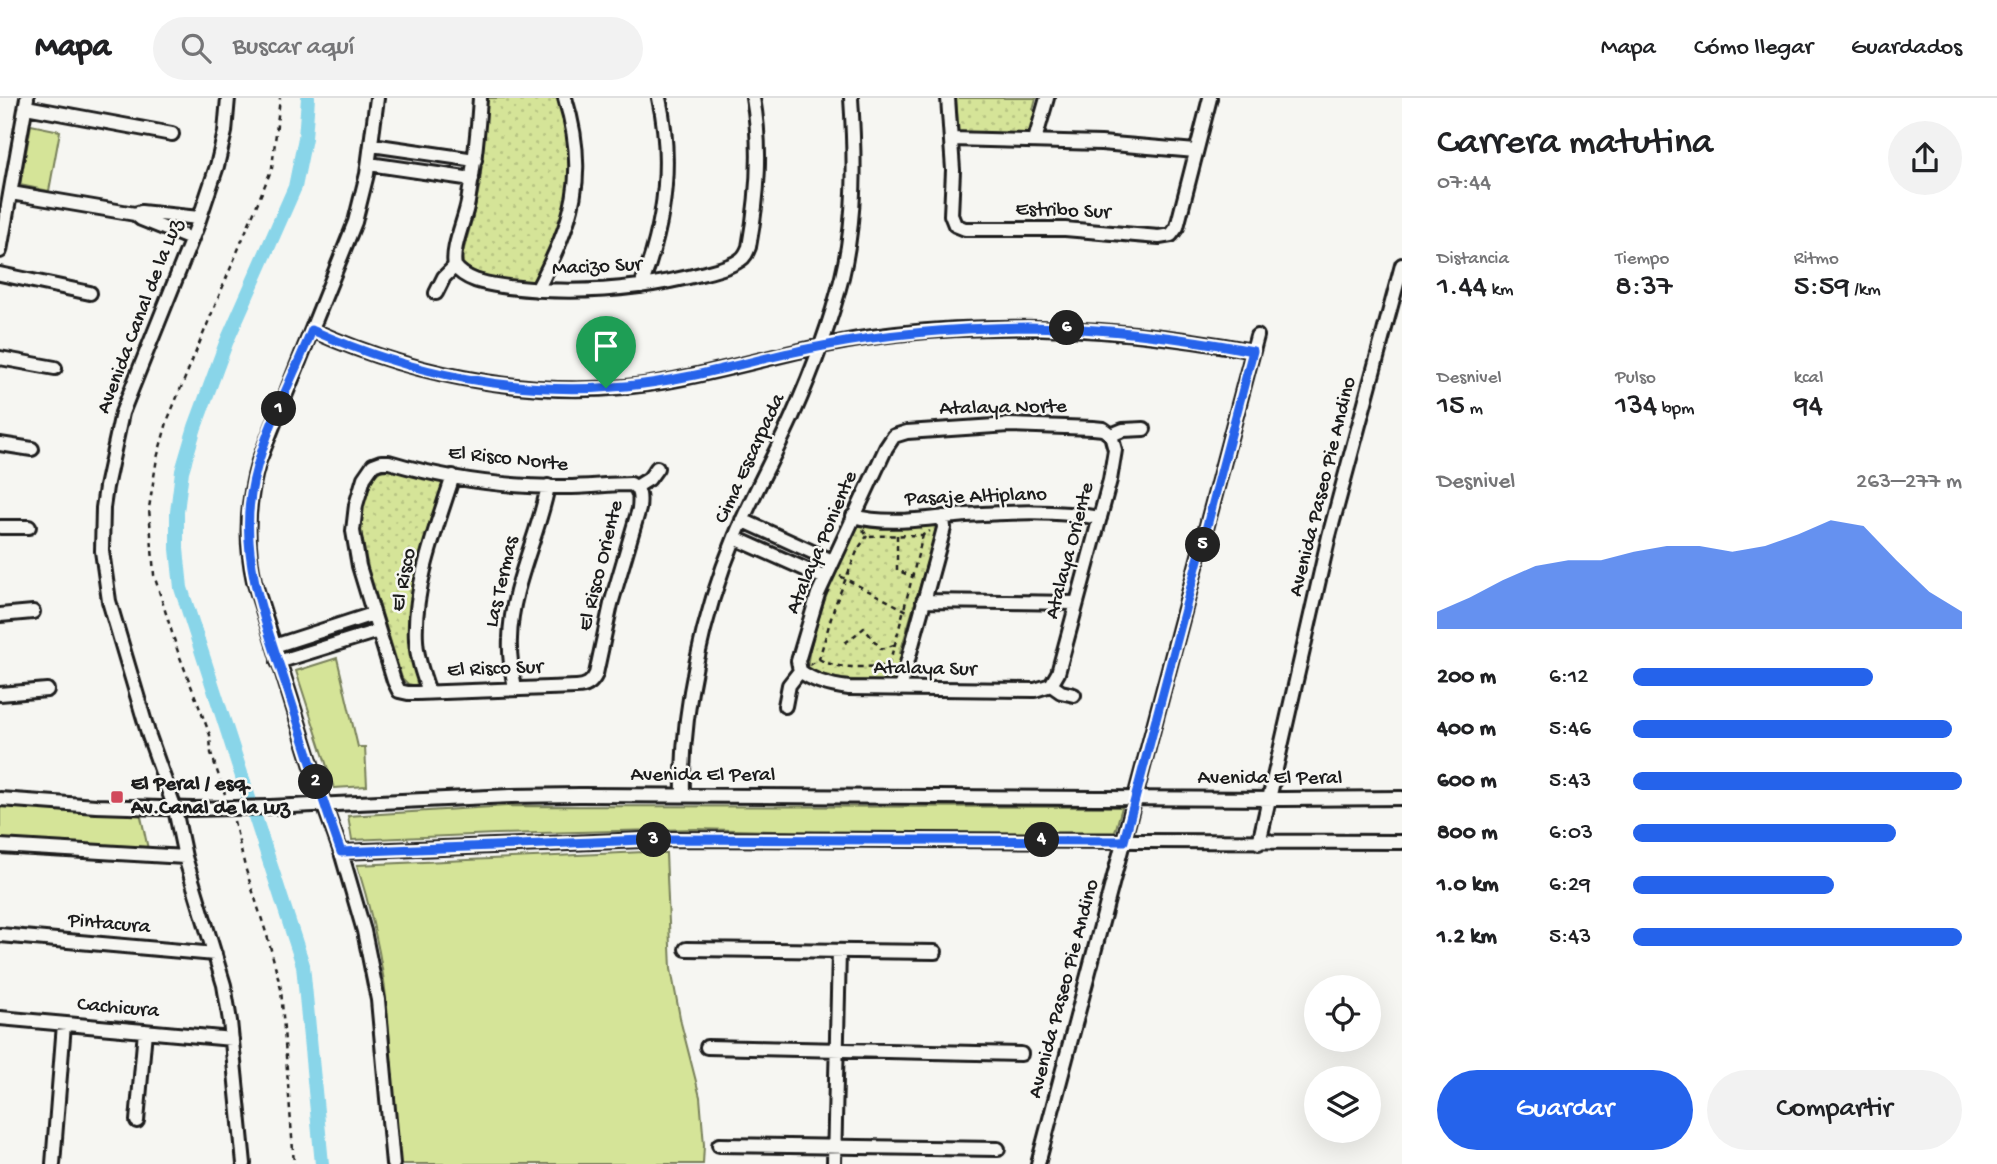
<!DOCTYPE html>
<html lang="es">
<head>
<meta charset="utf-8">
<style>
  body { margin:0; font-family:"Gochi Hand",sans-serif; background:#f2f2f2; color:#202124; height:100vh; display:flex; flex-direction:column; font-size:26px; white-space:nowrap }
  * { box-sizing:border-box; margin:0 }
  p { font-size:23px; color:#757577 }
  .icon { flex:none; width:38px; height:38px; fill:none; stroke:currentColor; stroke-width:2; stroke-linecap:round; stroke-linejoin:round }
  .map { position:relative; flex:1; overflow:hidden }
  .panel { display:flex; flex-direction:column; background:#fff; width:595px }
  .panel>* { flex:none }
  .controls { position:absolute; left:1304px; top:877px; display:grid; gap:14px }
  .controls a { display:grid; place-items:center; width:77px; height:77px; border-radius:50%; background:#fff; box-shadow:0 7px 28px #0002; font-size:35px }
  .pin { position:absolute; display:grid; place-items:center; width:60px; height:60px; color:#fff; margin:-72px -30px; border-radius:50% 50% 50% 0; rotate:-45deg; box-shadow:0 0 7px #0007 }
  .pin .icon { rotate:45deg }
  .km { position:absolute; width:35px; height:35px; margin:-18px; border-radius:50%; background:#222; color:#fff; font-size:19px; line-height:35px; text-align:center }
  .round { display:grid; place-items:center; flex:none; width:74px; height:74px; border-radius:37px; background:#f2f2f2 }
  .overview { display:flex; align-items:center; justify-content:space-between; height:119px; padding:0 35px }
  h1 { font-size:38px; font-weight:600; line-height:52px }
  .stats { display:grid; grid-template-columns:repeat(3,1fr); gap:10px; height:119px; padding:7px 35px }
  .stats div { display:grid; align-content:center }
  .stats b { font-size:30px; font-weight:600 }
  .stats small { font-size:19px; font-weight:400 }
  .stats p { font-size:19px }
  .chart { height:196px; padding:14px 35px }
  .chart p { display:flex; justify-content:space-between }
  .chart svg { width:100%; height:126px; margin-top:7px; fill:#2563eb; opacity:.7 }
  .cta { display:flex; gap:14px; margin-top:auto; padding:14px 35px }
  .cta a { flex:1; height:80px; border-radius:42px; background:#2563eb; color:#fff; font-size:28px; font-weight:600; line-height:80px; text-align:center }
  .cta a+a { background:#f2f2f2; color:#202124 }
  ul { padding:0 35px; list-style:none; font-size:23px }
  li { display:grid; grid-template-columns:112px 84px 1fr; align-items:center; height:52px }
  li i { height:18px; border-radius:9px; background:#2563eb }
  header { display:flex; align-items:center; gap:42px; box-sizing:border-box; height:98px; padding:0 35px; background:#fff; border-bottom:2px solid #e0e0e0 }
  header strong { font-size:33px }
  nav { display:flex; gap:38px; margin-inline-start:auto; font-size:24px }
  .search { width:490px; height:63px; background:#f2f2f2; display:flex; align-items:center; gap:18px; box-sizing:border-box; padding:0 24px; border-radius:38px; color:#757577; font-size:26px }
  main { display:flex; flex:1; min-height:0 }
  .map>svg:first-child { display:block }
</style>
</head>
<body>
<header>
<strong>Mapa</strong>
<div class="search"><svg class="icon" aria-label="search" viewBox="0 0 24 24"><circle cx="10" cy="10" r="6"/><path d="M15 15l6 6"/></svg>Buscar aquí</div>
<nav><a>Mapa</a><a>Cómo llegar</a><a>Guardados</a></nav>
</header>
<main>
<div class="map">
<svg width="1402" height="1066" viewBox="0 0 1402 1066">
  <defs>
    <pattern id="park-dots" width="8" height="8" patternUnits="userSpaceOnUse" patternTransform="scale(1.75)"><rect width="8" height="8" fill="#d5e498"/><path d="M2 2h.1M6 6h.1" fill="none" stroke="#b6c382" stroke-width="1.8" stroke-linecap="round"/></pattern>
  </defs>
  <rect width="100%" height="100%" fill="#f6f6f2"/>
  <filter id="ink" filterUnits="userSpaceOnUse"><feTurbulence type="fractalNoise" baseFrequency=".0143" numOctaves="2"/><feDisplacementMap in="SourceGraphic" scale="14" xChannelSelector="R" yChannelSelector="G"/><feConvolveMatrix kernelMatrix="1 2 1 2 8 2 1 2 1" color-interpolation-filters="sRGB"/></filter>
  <g filter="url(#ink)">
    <path fill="#d5e498" stroke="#78805a" stroke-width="2" d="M 31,27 L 60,33 L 49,93 L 20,87 Z
      M 337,560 L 358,649 L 365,649 L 367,688 L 334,690 L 296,573 Z
      M 7,707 L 140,714 L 148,751 L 0,742 L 0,710 Z
      M 508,708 L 1122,709 L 1115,734 L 898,736 L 696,731 L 496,736 L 352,742 L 348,718 Z
      M 644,754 L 666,755 L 671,871 L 681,925 L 700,999 L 704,1047 L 703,1066 L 398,1066 C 393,1005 392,943 384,883 C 378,843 369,805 357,767 Z"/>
    <path fill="url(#park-dots)" stroke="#78805a" stroke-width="2" d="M 488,0 L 558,0 C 574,54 573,109 547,160 C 542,167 539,176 533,183 C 512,185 480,180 463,166 L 462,158 L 473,118 L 480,85 Z
      M 956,0 L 1036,0 L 1033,12 L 1038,13 L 1032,30 L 1026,38 L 959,36 Z
      M 389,372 L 444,385 L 442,398 L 436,406 L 426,444 L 413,558 L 419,585 L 417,588 L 408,586 L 402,580 L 368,470 L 361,433 L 362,411 L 370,387 L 374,378 L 380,373 Z
      M 936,423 L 939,431 L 935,448 L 932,448 L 900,555 L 904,557 L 895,583 C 867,582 833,585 808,570 C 804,553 845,438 859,428 C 860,427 869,425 869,425 Z"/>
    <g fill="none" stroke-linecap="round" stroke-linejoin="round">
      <path stroke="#89d5e9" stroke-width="14" d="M 308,0 L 305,40 L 295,89 L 226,245 L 195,329 L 182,373 L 177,414 L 177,451 L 181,490 L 303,867 L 322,1066"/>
      <g stroke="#1c1c1c" stroke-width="18">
        <path id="street" d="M 228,0 L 225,34 L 217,68 L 197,128 L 122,315 L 106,389 L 103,410 L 102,453 L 109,503 L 149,638 L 175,711 L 185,759 L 224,887 L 230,923 L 244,1066
          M 377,0 L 367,76 L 355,124 L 259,363 C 247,403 245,442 254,483 L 324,707 L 341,754 L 364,833 L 378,902 L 393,1066
          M 948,0 L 953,72 L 951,117 L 955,127 L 965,131 L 1065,131 L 1159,139 L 1171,137 L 1177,129 L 1210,0
          M 26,9 L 172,36
          M 952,41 L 1101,45 L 1196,53
          M 1035,42 L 1047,0
          M 372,47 L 475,62
          M 369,66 L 472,81
          M 11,95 L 135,116 L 141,114 L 199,120
          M 135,116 L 141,121 L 191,141
          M 0,153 L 27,0
          M 455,168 C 466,184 490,186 508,189 C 575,197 640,192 705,175 C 716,172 731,169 740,162 C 745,159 747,154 749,149 C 758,99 762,50 753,0
          M 455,168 C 451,151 465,122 468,104 C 474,69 478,35 480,0
          M 0,176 L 90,195
          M 641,188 C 665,127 673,64 659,0
          M 537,192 C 573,123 589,77 565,0
          M 436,195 L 444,179 L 455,168
          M 312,232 C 421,281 550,305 668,283 C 744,269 818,244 896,236 C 1015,223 1135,231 1253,253
          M 0,260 L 55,270
          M 1111,337 L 1123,332 L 1144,331
          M 0,346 L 32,351
          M 381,364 L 389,364 C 446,381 507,389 566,389 C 588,389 609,386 631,386 C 641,391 640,401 639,411 L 611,506 L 596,576 C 592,585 586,589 576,589 L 417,595 L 408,595 L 399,593 L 394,583 L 359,468 L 353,433 L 356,407 L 364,380 L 373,367 Z
          M 636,389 L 649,381 L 657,370
          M 853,418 C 889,428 929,420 966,417 C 1009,414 1057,412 1100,420
          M 742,422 L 832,463
          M 0,429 L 29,429
          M 735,440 L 825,480
          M 923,503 L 1076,505
          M 0,517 L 33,514
          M 274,548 L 373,516
          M 278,564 L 378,533
          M 800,573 L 798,563 L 818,496 L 886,350 L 894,338 L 907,334 L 1009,327 L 1093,330 L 1103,331 L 1111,337
          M 800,573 C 814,584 832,588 849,590 L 1035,592 L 1051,587
          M 1051,587 L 1058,575 L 1110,382 L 1115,352 L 1111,337
          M 1051,587 L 1061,594 L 1074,597
          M 515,590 C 512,574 509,558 510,541 C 511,488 538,440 548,388
          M 900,591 L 940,445 L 944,430 L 943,419
          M 429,594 C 423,577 417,560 416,542 C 413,489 437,428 453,378
          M 0,596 L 47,592
          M 785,608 L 789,587 L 800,573
          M 683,697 C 681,614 703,515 735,439 C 752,398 774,359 792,319 C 812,274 830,227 842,179 C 856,121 855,59 851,0
          M 0,701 L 96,708 L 193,711
          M 270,709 L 511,698 L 580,697 L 1283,701 L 1402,700
          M 1259,745 L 1329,438 L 1402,167
          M 0,748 L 185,759
          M 341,754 L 668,741 L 1402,744
          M 0,837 L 215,856
          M 686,851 L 935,854
          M 0,920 L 232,941
          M 707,949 L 1021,956
          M 137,1023 L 145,933
          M 719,1047 L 998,1051
          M 53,1066 L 64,926
          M 834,1066 L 839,853
          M 1038,1066 L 1257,238"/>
      </g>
      <path stroke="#1c1c1c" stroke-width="2.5" stroke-dasharray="5 5" stroke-linecap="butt" d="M 863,432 L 867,438 L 923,437 L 930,433
        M 897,437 L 897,472 L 913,479
        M 840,478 L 909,514
        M 845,545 L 864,530 L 881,551 L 894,547
        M 819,561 C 839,573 866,568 888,568
        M 810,567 L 819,561 L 835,507 L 858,451 L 867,438
        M 892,576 L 888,568 L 895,546 L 923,437
        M 225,696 L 211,655 L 210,637 L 178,554 L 154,477 L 149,410 L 157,360 L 168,321 L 272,70 L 280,0
        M 234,723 L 245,769 L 269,844 L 281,891 L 294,1066"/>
      <use href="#street" stroke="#f6f6f2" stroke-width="12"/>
      <g stroke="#1c1c1c" stroke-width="18" stroke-linecap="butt">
        <path id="street-bridge" d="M 193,711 L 270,709"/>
      </g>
      <use href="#street-bridge" stroke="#f6f6f2" stroke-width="12"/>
    </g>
  </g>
  <g fill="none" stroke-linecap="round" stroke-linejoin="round" filter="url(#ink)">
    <g stroke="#fff" stroke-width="14">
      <path id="route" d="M 1028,229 C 1103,230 1179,239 1253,253 L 1124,743 L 668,741 L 341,754 C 322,701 305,647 288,593 C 267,529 240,463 251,396 C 259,343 292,282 312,232 C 410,276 519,299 626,288 C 693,282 757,260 823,248 C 891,235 959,230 1028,229 Z"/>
    </g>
    <use href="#route" stroke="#2563eb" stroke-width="9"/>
  </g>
  <rect fill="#d1495b" stroke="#f6f6f2" stroke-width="2.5" x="110" y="692" width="14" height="14" rx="3.5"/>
  <g text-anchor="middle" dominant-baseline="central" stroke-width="5" stroke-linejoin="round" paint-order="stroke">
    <g font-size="21" fill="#1c1c1c" stroke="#f6f6f2">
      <text transform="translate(1063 114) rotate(2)">Estribo Sur</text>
      <text transform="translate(597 170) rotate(-3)">Macizo Sur</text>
      <text transform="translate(141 219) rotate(-69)">Avenida Canal de la Luz</text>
      <text transform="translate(1003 311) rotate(-1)">Atalaya Norte</text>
      <text transform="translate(751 361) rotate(-65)">Cima Escarpada</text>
      <text transform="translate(508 362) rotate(6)">El Risco Norte</text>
      <text transform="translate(1324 389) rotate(-76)">Avenida Paseo Pie Andino</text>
      <text transform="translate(976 400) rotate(-2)">Pasaje Altiplano</text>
      <text transform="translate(823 445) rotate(-67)">Atalaya Poniente</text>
      <text transform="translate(1071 453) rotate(-75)">Atalaya Oriente</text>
      <text transform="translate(602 468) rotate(-76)">El Risco Oriente</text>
      <text transform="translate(405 482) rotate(-79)">El Risco</text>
      <text transform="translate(503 484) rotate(-77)">Las Termas</text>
      <text transform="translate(495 572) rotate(-2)">El Risco Sur</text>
      <text transform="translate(925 572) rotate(1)">Atalaya Sur</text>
      <text x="703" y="678">Avenida El Peral</text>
      <text x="1270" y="681">Avenida El Peral</text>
      <text transform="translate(109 827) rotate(5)">Pintacura</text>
      <text transform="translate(1065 891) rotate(-75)">Avenida Paseo Pie Andino</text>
      <text transform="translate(118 911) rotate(5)">Cachicura</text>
    </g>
    <g font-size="21" font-weight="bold" fill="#1c1c1c" stroke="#f6f6f2" text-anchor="start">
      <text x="131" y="687">El Peral / esq.<tspan x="131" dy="24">Av.Canal de la Luz</tspan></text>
    </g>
  </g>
</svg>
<div class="controls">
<a><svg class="icon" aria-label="locate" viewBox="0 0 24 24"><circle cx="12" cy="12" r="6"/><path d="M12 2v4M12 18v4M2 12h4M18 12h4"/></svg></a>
<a><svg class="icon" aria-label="layers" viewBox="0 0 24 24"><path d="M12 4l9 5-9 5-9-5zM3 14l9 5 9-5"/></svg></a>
</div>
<div class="pin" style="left:606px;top:290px;background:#1e9e55"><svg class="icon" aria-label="arrive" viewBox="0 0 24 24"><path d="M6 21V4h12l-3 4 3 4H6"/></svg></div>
<b class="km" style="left:279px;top:311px">1</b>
<b class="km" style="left:316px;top:684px">2</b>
<b class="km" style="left:654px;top:742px">3</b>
<b class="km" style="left:1042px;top:742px">4</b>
<b class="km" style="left:1203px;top:447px">5</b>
<b class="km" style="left:1067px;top:230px">6</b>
</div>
<section class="panel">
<div class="overview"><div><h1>Carrera matutina</h1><p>07:44</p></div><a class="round"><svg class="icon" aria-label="share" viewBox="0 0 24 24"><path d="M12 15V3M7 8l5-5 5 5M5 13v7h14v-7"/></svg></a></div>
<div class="stats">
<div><p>Distancia</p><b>1.44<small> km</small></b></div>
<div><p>Tiempo</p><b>8:37</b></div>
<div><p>Ritmo</p><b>5:59<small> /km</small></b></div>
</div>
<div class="stats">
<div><p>Desnivel</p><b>15<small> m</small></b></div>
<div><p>Pulso</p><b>134<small> bpm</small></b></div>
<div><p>kcal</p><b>94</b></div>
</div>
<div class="chart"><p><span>Desnivel</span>263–277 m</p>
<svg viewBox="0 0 160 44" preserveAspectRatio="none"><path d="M0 44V38L10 33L20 27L30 22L40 20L50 20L60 17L70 15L80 15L90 17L100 15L110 11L120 6L130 8L140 20L150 31L160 38V44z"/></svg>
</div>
<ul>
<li><b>200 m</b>6:12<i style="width:73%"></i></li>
<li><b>400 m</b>5:46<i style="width:97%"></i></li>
<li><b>600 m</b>5:43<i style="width:100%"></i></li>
<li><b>800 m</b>6:03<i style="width:80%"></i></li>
<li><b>1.0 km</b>6:29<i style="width:61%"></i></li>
<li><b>1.2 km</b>5:43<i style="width:100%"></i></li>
</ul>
<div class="cta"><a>Guardar</a><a>Compartir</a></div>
</section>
</main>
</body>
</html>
